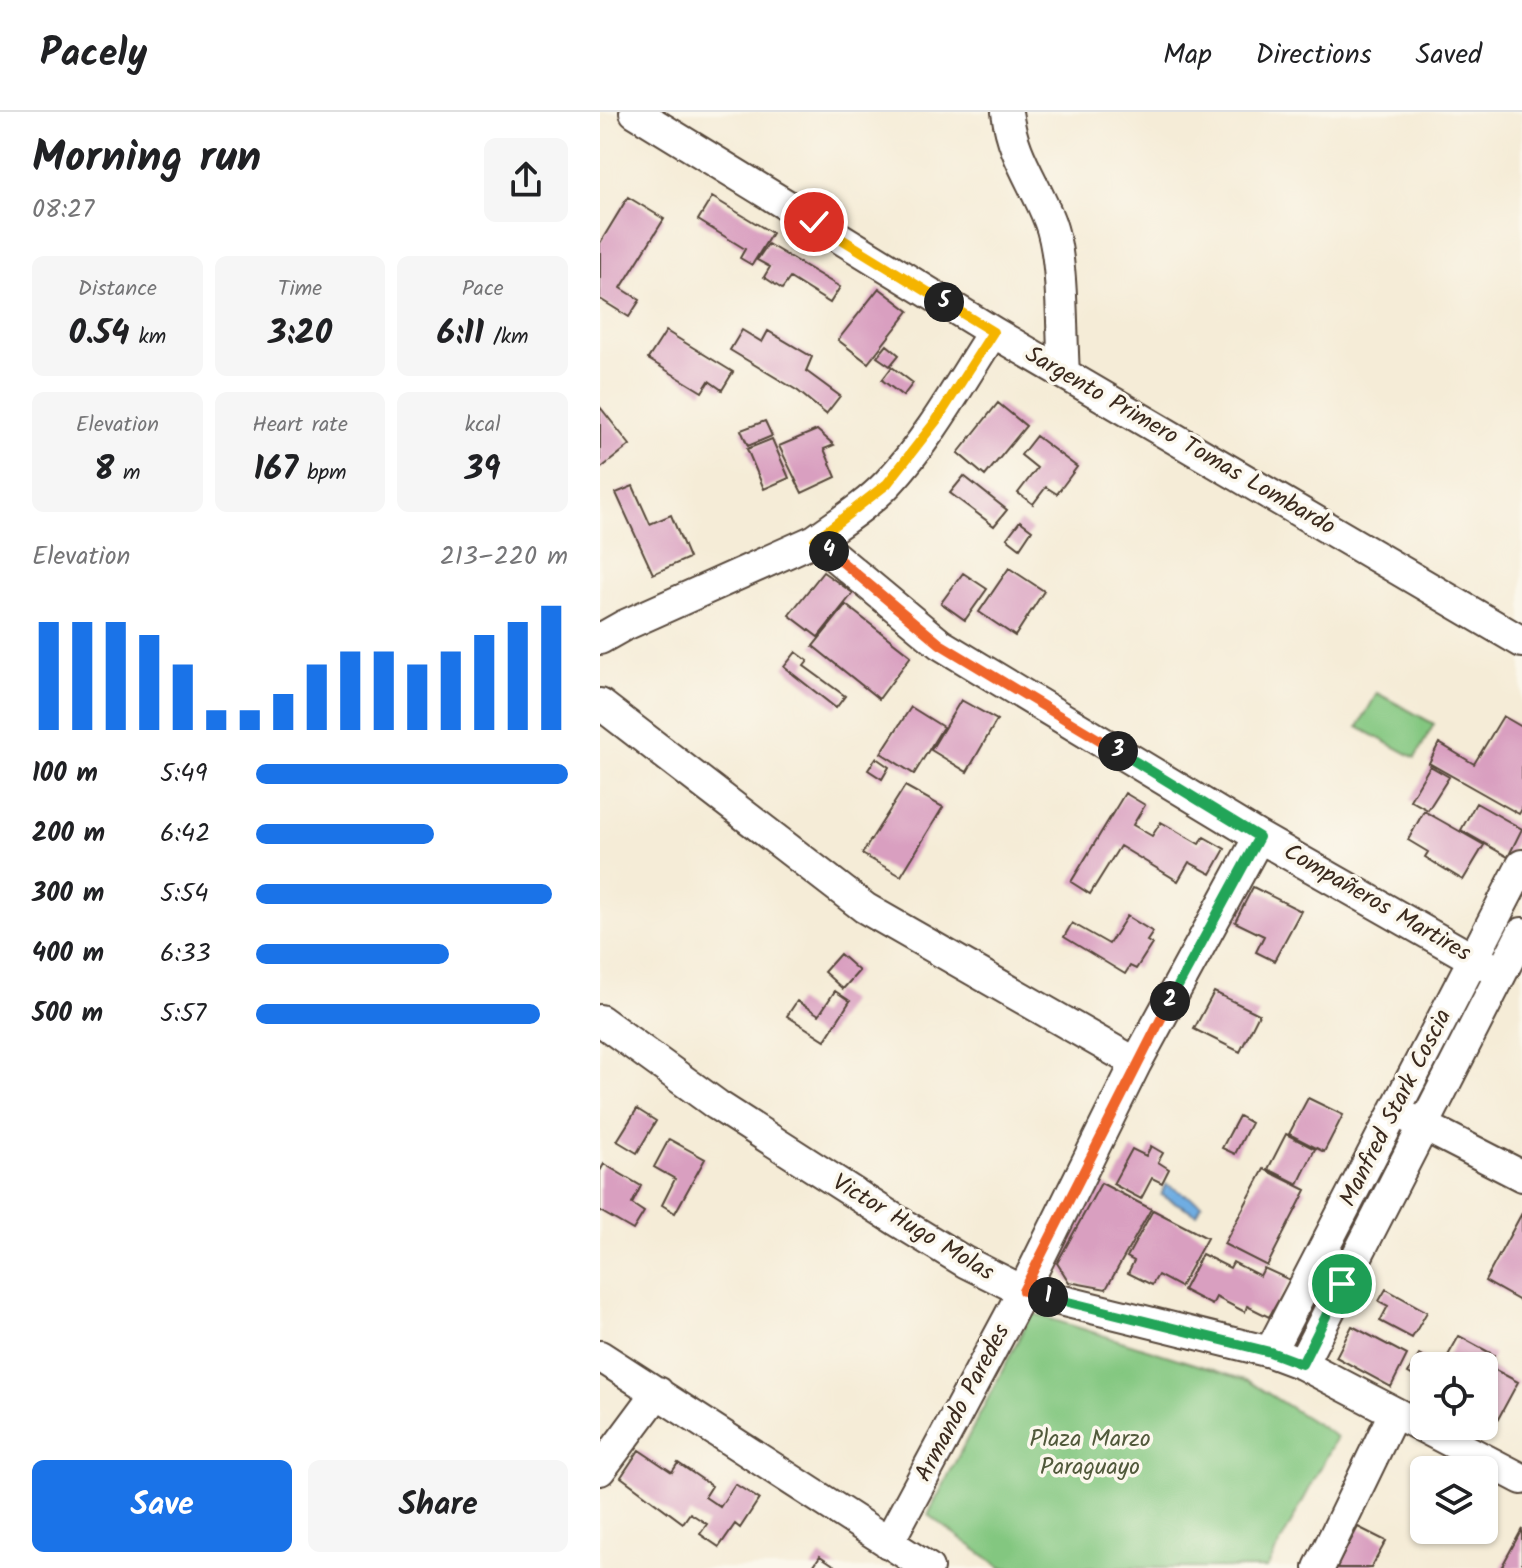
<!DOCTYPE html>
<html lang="en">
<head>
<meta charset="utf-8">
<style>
  body { margin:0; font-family:Kalam,sans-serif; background:#f6f6f6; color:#202124; height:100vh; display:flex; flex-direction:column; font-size:30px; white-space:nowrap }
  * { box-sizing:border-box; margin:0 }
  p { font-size:26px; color:#757577 }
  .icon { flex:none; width:44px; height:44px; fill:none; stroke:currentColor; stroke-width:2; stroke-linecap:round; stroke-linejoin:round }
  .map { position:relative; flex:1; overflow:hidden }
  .drawer { display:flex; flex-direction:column; background:#fff; width:600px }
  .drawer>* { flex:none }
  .controls { position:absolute; left:810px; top:1240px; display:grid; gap:16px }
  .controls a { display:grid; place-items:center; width:88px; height:88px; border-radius:12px; background:#fff; box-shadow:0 2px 6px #0004; font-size:40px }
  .pin { position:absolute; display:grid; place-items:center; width:68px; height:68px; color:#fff; margin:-34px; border:4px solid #fff; border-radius:50%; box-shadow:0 2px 8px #0007 }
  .km { position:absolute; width:40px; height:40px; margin:-20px; border-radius:50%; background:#222; color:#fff; font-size:22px; line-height:40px; text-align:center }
  .round { display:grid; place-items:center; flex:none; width:84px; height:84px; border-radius:12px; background:#f6f6f6 }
  .summary { display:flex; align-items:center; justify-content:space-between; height:136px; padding:0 32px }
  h1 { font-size:44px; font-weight:600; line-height:60px }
  .figures { display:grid; grid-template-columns:repeat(3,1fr); gap:12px; height:136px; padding:8px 32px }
  .figures div { display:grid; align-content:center; border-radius:12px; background:#f6f6f6; text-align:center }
  .figures b { font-size:34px; font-weight:600 }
  .figures small { font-size:22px; font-weight:400 }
  .figures p { font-size:22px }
  .chart { height:224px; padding:16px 32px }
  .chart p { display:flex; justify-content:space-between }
  .chart svg { width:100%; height:144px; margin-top:8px; stroke:#1a73e8; stroke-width:6 }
  .cta { display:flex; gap:16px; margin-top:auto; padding:16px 32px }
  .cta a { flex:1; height:92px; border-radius:12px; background:#1a73e8; color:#fff; font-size:32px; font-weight:600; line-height:92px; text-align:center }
  .cta a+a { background:#f6f6f6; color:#202124 }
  ul { padding:0 32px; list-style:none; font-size:26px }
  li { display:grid; grid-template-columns:128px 96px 1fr; align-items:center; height:60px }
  li i { height:20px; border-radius:10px; background:#1a73e8 }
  header { display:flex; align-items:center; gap:48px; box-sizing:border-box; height:112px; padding:0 40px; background:#fff; border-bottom:2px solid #e0e0e0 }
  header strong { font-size:38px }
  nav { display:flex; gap:44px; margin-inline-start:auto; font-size:28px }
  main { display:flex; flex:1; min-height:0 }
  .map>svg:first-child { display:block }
</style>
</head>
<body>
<header>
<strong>Pacely</strong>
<nav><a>Map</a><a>Directions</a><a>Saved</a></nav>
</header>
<main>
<section class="drawer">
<div class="summary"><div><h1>Morning run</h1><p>08:27</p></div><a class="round"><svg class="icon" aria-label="share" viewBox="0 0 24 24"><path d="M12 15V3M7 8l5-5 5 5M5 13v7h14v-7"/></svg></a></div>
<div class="figures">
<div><p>Distance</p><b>0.54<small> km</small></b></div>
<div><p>Time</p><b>3:20</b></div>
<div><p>Pace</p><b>6:11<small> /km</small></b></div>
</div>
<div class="figures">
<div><p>Elevation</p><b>8<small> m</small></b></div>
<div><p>Heart rate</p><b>167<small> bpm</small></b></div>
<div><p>kcal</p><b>39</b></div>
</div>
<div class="chart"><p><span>Elevation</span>213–220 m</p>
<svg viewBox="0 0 160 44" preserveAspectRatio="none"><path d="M5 44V11M15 44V11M25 44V11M35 44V15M45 44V24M55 44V38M65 44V38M75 44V33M85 44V24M95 44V20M105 44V20M115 44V24M125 44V20M135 44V15M145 44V11M155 44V6"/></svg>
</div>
<ul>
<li><b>100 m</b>5:49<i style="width:100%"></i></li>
<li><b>200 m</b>6:42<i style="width:57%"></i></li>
<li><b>300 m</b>5:54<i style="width:95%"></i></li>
<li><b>400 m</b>6:33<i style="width:62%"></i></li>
<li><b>500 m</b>5:57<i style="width:91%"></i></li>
</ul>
<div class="cta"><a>Save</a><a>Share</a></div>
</section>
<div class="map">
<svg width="922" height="1456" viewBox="0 0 922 1456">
  <rect width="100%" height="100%" fill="#fbf7ec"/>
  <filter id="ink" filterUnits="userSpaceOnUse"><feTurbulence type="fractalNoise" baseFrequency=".0125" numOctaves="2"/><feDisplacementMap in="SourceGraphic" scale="16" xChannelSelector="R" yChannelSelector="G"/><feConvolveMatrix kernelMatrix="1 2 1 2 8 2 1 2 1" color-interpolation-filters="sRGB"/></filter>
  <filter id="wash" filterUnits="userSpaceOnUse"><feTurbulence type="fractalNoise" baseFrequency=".006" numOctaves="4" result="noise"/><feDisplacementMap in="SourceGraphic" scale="32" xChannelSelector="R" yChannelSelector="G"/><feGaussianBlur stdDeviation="1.8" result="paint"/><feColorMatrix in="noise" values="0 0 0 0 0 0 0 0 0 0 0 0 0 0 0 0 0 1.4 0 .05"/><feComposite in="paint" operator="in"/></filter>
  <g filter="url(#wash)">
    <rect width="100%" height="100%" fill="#f5ecd7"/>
    <path fill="#83c780" stroke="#5f784f" stroke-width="2" d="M 777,581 L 834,612 L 815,646 L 758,615 Z
      M 792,1035 L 795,1037 L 703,1218 L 697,1218 Z
      M 432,1201 L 648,1269 L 737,1325 L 667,1456 L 402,1456 L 328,1403 Z"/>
    <path fill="#70ade2" stroke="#566c80" stroke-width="2" d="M 566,1072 L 602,1092 L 597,1102 L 561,1083 Z"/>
    <g id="blocks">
      <path fill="#d99fc0" d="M 28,85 L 64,107 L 21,176 L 40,188 L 29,205 L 0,187 L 0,131 Z
        M 112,85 L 172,121 L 152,153 L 140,146 L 145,137 L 98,108 Z
        M 168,132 L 240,175 L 230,191 L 190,166 L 182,177 L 164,165 L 170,155 L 157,148 Z
        M 279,176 L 309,199 L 268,251 L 238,228 Z
        M 142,218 L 162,230 L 168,219 L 212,245 L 206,259 L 240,284 L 226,302 L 198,279 L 130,238 Z
        M 66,219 L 133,260 L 122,278 L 109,269 L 102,280 L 48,247 Z
        M 287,233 L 299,243 L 290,254 L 277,245 Z
        M 292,255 L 313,271 L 303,284 L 282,268 Z
        M 398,291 L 426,314 L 385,364 L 358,341 Z
        M 0,295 L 30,333 L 0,357 Z
        M 165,309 L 172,324 L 148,334 L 141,318 Z
        M 217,318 L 234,333 L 224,337 L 236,365 L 202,381 L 179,334 Z
        M 436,324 L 477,355 L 457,382 L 446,375 L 433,392 L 418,381 L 437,356 L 421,343 Z
        M 172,327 L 189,366 L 164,377 L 147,337 Z
        M 364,364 L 407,398 L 394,414 L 350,381 Z
        M 33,374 L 50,412 L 71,403 L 89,446 L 53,462 L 16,381 Z
        M 420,409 L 432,418 L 420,436 L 407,426 Z
        M 409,456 L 444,479 L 415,524 L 379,500 Z
        M 223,460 L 253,481 L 218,525 L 189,503 Z
        M 363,461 L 387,477 L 365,508 L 341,491 Z
        M 246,493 L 311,544 L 279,587 L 213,534 Z
        M 196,540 L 208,549 L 204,554 L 245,584 L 236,596 L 184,555 Z
        M 361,588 L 397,608 L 367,660 L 331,638 Z
        M 311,595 L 343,615 L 314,662 L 281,641 Z
        M 903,604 L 922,615 L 922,697 L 919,702 L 829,651 L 839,631 L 874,652 Z
        M 276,646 L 289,655 L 282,667 L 268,658 Z
        M 830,654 L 849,665 L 828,698 L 810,688 Z
        M 305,674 L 343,695 L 301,764 L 262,742 Z
        M 525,681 L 545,693 L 533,713 L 552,724 L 561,710 L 599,732 L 604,725 L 625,737 L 611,762 L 589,750 L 578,769 L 520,734 L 490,782 L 471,770 Z
        M 876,691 L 922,717 L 908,745 L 861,718 Z
        M 824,699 L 884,733 L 863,768 L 825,745 L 828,740 L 808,728 Z
        M 653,775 L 701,799 L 674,849 L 656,840 L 664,824 L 635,810 Z
        M 527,804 L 553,820 L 547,829 L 552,832 L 536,857 L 530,854 L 525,862 L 464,825 L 472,811 L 509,832 Z
        M 240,842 L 259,859 L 243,877 L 224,860 Z
        M 235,879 L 250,889 L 225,928 L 187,904 L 197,889 L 219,903 Z
        M 614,880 L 659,902 L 640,940 L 594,917 Z
        M 708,986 L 743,1003 L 724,1040 L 689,1022 Z
        M 37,997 L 56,1009 L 37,1041 L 17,1029 Z
        M 639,1004 L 651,1011 L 635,1042 L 622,1036 Z
        M 686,1022 L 715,1037 L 698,1072 L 668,1057 Z
        M 69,1027 L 105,1047 L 75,1101 L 62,1093 L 75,1067 L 54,1055 Z
        M 551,1034 L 563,1041 L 558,1050 L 569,1057 L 562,1071 L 552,1066 L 541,1087 L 513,1072 L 532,1037 L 546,1044 Z
        M 4,1052 L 41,1074 L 32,1092 L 44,1100 L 33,1118 L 0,1099 L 0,1059 Z
        M 664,1057 L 706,1078 L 667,1154 L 624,1132 Z
        M 501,1071 L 551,1097 L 506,1177 L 469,1170 L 457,1151 Z
        M 553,1098 L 607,1126 L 580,1175 L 558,1163 L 552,1173 L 528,1161 L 534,1149 L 527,1145 Z
        M 922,1101 L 922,1190 L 885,1169 Z
        M 602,1142 L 630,1156 L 633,1150 L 660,1164 L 664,1156 L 690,1168 L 669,1205 L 647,1194 L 645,1200 L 616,1185 L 612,1193 L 583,1178 Z
        M 786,1177 L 827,1200 L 812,1226 L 780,1209 L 788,1194 L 779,1189 Z
        M 752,1214 L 807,1243 L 791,1275 L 736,1245 Z
        M 859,1224 L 894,1243 L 888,1254 L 918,1270 L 891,1320 L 884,1316 L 884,1254 L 842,1254 Z
        M 819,1243 L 838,1254 L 824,1254 L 824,1270 L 808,1261 Z
        M 39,1338 L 72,1360 L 78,1351 L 112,1374 L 105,1385 L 120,1395 L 135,1372 L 159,1387 L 140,1416 L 135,1412 L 119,1435 L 100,1422 L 107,1412 L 90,1401 L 83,1411 L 21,1365 Z
        M 758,1415 L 786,1429 L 771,1456 L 736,1456 Z
        M 922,1417 L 922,1456 L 901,1456 Z
        M 220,1444 L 238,1456 L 212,1456 Z"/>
    </g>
  </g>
  <g filter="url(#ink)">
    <use href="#blocks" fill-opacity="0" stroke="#57473a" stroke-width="2"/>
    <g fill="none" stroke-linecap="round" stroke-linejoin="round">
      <g stroke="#57473a" stroke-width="34">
        <path id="minor" d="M 35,0 L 393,220 L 922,530
          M 407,0 C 413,45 434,69 449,108 C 464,145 461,220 464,261
          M 215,428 L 340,532 L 659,725 L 873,847 L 902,860
          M 0,527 L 23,514 L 215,428 C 240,410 267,393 288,371 C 330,326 360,271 393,220
          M 0,592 L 265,796 L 536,951
          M 0,908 L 117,993 L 296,1108 L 365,1150 L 423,1179 L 670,1240 L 702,1252 L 922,1367
          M 807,1005 L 922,1064
          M 670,1240 L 922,753
          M 0,1244 L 328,1456
          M 702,1252 L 922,821
          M 0,1358 L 58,1280
          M 288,1431 L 423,1179 L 536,951 L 659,725
          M 719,1456 L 794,1301"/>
      </g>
      <use href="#minor" stroke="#fff" stroke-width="30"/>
    </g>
  </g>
  <g fill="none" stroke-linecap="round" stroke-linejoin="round" filter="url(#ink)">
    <g stroke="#fff" stroke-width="16">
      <path id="split-1" d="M 448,1185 L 670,1240 L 702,1252 L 742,1172"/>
    </g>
    <g stroke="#fff" stroke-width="16">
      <path id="split-2" d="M 448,1185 L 423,1179 L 570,889"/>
    </g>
    <g stroke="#fff" stroke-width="16">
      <path id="split-3" d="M 518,639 L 659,725 L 570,889"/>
    </g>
    <g stroke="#fff" stroke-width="16">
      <path id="split-4" d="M 229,439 L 340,532 L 518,639"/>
    </g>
    <g stroke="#fff" stroke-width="16">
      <path id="split-5" d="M 229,439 L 215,428 L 287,372 L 336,309 L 393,220 L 344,190"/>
    </g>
    <g stroke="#fff" stroke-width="16">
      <path id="split-6" d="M 214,110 L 344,190"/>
    </g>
    <use href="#split-1" stroke="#22a559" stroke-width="10"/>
    <use href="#split-2" stroke="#f0652b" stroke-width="10"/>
    <use href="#split-3" stroke="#22a559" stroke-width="10"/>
    <use href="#split-4" stroke="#f0652b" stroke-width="10"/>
    <use href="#split-5" stroke="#f5b400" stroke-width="10"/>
    <use href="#split-6" stroke="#f5b400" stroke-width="10"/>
  </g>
  <g text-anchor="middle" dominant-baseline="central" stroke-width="7" stroke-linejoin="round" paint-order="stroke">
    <g font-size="24" fill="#3b2a1e" stroke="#fbf7ec">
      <text transform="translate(580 329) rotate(30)">Sargento Primero Tomas Lombardo</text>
      <text transform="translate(777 791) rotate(30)">Compañeros Martires</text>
      <text transform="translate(796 996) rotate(-63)">Manfred Stark Coscia</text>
      <text transform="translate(313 1116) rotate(31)">Victor Hugo Molas</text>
      <text transform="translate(363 1291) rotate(-62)">Armando Paredes</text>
    </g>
    <g font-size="24" fill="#51593b" stroke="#fbf7ec">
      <text x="490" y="1327">Plaza Marzo<tspan x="490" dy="28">Paraguayo</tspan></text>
    </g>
  </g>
</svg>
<div class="controls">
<a><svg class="icon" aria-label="locate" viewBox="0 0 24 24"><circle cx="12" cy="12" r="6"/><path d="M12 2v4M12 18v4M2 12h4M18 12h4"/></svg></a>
<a><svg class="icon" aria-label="layers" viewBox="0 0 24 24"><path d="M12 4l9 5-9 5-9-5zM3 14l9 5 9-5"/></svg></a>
</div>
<div class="pin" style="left:742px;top:1172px;background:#1e9e55"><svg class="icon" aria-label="arrive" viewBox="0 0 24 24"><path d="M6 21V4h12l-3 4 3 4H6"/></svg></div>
<div class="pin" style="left:214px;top:110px;background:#d93025"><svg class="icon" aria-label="check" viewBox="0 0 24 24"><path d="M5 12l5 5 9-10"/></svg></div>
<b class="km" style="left:448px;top:1185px">1</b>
<b class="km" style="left:570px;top:889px">2</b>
<b class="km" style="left:518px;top:639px">3</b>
<b class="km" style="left:229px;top:439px">4</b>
<b class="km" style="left:344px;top:190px">5</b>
</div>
</main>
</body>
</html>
